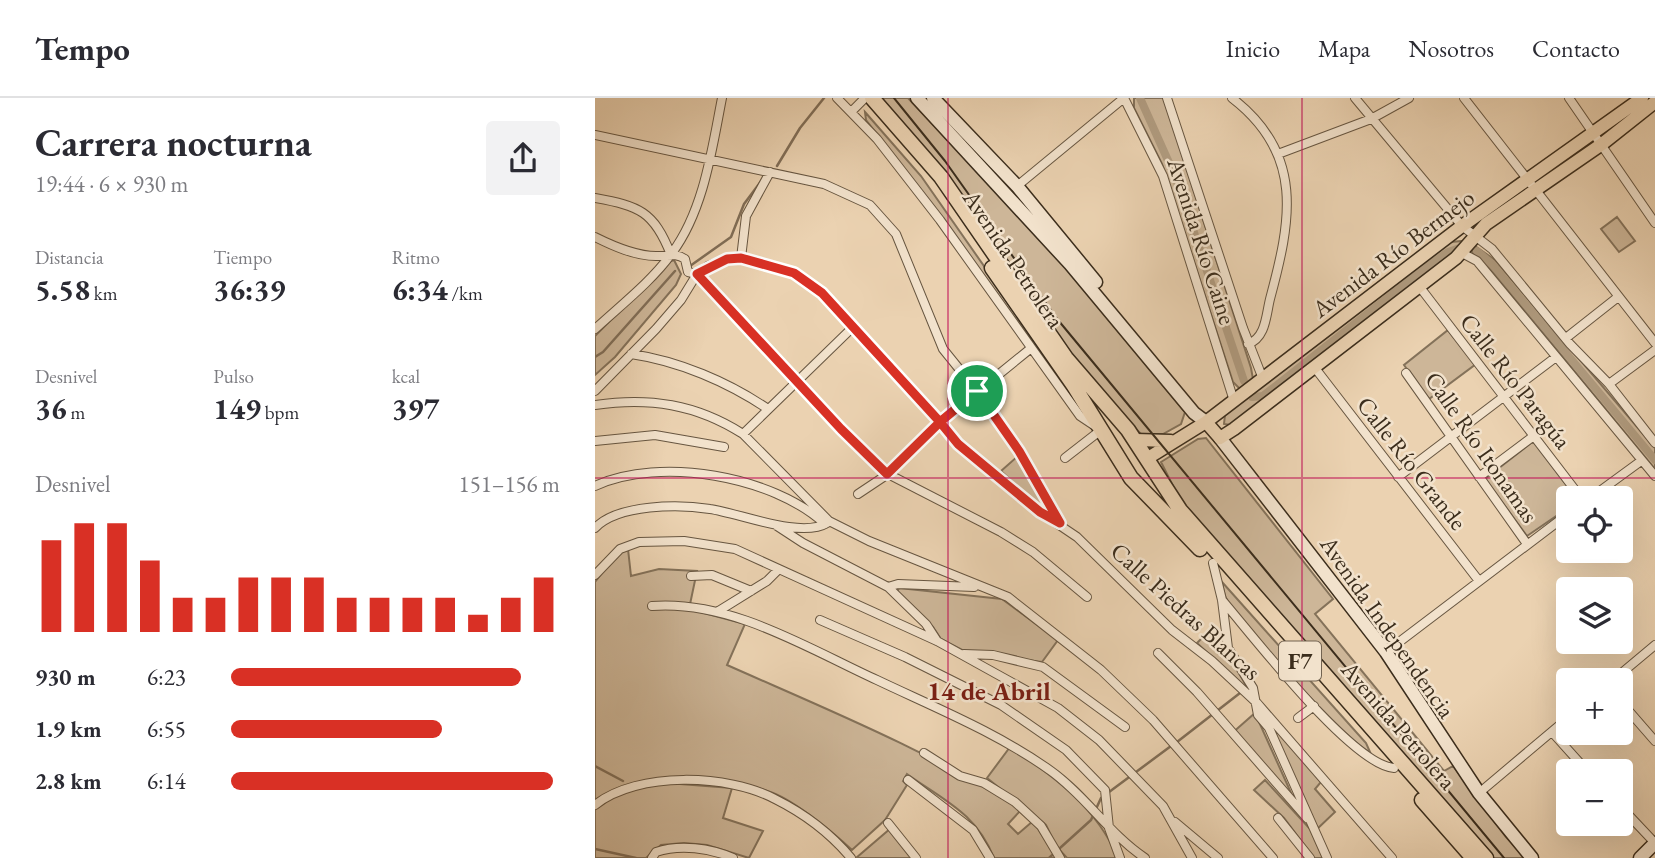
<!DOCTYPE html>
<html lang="es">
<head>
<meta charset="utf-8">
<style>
  body { margin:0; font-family:"EB Garamond",serif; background:#f2f2f3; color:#2b2b33; height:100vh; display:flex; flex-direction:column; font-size:26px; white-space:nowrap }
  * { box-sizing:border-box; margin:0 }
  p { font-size:23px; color:#7c7c81 }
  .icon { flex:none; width:38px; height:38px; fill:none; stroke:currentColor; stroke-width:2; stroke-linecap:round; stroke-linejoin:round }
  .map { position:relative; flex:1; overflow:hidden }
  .details { display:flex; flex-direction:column; background:#fff; width:595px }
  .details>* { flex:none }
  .tools { position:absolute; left:961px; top:388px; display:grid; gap:14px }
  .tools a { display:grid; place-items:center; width:77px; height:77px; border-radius:7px; background:#fff; box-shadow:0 7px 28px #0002; font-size:35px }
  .pin { position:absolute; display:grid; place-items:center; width:60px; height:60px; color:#fff; margin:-30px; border:4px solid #fff; border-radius:50%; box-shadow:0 2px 7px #0007 }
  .round { display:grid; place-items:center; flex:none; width:74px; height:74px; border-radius:7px; background:#f2f2f3 }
  .headline { display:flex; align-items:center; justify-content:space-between; height:119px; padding:0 35px }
  h1 { font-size:38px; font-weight:700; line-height:52px }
  .metrics { display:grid; grid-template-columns:repeat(3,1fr); gap:10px; height:119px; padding:7px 35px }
  .metrics div { display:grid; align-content:center }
  .metrics b { font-size:30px; font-weight:700 }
  .metrics small { font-size:19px; font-weight:400 }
  .metrics p { font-size:19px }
  .chart { height:196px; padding:14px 35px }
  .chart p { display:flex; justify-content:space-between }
  .chart svg { width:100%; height:126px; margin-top:7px; stroke:#d93025; stroke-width:6 }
  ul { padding:0 35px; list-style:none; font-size:23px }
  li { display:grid; grid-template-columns:112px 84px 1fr; align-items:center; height:52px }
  li i { height:18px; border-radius:9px; background:#d93025 }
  header { display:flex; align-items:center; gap:42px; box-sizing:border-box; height:98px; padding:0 35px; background:#fff; border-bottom:2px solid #e1e1e2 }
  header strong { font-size:33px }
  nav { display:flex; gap:38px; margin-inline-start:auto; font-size:24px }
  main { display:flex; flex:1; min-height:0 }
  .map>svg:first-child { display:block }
</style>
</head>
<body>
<header>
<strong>Tempo</strong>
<nav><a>Inicio</a><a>Mapa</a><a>Nosotros</a><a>Contacto</a></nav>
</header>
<main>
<section class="details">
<div class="headline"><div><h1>Carrera nocturna</h1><p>19:44 · 6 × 930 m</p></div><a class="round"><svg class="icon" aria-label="share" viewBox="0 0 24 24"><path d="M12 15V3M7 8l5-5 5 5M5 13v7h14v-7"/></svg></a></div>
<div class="metrics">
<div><p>Distancia</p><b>5.58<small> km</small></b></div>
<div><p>Tiempo</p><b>36:39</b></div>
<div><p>Ritmo</p><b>6:34<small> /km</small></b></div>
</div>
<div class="metrics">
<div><p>Desnivel</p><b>36<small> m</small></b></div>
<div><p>Pulso</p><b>149<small> bpm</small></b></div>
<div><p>kcal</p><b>397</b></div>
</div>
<div class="chart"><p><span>Desnivel</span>151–156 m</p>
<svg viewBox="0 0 160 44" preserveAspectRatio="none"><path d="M5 44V12M15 44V6M25 44V6M35 44V19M45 44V32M55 44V32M65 44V25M75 44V25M85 44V25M95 44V32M105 44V32M115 44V32M125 44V32M135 44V38M145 44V32M155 44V25"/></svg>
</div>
<ul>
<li><b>930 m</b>6:23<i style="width:88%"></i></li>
<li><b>1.9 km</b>6:55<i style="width:64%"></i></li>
<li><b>2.8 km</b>6:14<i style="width:98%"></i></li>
</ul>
</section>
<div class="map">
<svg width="1060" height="760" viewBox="0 0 1060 760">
  <rect width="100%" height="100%" fill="#ebd2b1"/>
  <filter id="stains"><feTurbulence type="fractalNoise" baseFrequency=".00286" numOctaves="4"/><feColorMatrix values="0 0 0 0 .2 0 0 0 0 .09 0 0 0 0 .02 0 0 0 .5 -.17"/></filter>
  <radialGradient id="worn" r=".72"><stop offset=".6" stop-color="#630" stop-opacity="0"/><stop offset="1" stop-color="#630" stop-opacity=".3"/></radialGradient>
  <path fill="#cdb698" stroke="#84725a" stroke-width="2" d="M 284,0 L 313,0 L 460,156 L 590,314 L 586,326 L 568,336 L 547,337 L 543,333 C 519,307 494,281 473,252 C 411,167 356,78 284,0 Z
    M 539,0 L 569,0 L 656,270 L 658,281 L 645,291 L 638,284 L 567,66 L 539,10 Z
    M 270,14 L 326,78 L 440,241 L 437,244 L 340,110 L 271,22 Z
    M 1022,119 L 1040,143 L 1024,154 L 1006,131 Z
    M 867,143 L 860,155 L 636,327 L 629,326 L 630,317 L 856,144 Z
    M 880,148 L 900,162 L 1060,350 L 1060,371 L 899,175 L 877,154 Z
    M 79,162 L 86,176 L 81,187 L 20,259 L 0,277 L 0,238 L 73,164 Z
    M 853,232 L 881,266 L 834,301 L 809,267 Z
    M 611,340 L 738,501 L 720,516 L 849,673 L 858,668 L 911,739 L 931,760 L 898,760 L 746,590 L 745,583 L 717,551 L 710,549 L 585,402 L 566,364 L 603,341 Z
    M 936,345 L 940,345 L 982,401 L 973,401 L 973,410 L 932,438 L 890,381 Z
    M 423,358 L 455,413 L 452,415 L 406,373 Z
    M 33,451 L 36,478 L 64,471 L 102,473 L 94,511 L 150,526 L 132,567 C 231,611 335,653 426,712 L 413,726 L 423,736 L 438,723 L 462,760 L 399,760 C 381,715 350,703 312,676 L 308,683 L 312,687 L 290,722 L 257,752 C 239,735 201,704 178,695 C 128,676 46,672 0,703 L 0,484 L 23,455 Z
    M 627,484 L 771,645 L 775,654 C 756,648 641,522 631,500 C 629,496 628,489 627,484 Z
    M 304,490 L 407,501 L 463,542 L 447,564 L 371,554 L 346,541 L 338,529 L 302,494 Z
    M 608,539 L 629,549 L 656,596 L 602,545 Z
    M 666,612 L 726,684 L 720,691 L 740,714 L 720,733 Z
    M 660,615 L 706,717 L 636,636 Z
    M 415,649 C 459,678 502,710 523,760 L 472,760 L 461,748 L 451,727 L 392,680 Z
    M 670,682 L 716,732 L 729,760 L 719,760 L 689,720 L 659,692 Z
    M 72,685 L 137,690 L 128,720 L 168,733 L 154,760 L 112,747 L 89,745 L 66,747 L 51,760 L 0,760 L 0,711 L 25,694 Z
    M 296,730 L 318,760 L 261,760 Z"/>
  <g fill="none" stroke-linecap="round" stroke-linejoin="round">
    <path stroke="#816e57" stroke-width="2.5" d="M 182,68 L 205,30 L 229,0
      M 95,168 L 136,139 L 149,106 L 167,82
      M 0,259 L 8,254 L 80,173
      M 582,644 L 645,595
      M 0,668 L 28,683
      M 0,751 L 41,760
      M 454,760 L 496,722 L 506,700 L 576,648"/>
    <path stroke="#af9a7e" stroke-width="8" d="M 545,0 L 580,78 L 649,283
      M 882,153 L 897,166 L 1060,362
      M 657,299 L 668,298 L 834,167 L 853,154 L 868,149"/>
    <g stroke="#675641" stroke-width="10">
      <path id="street" d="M 242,0 L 282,41 L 345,122 L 485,318 L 506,332 L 470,360
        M 529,0 L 568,78 L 639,303
        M 572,0 L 648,230 L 668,281
        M 637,0 C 710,56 696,123 675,201 C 671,217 671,240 653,246
        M 760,0 L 867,128 L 897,151 L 975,246 L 1014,286 L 1060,345
        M 869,0 L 1060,245
        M 974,0 L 1060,125
        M 257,13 L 268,2
        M 0,37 L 229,86 L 275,107 L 301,136 L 348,251 L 382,293 L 424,353 L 465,425
        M 683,56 L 776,21 L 814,0
        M 421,89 L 529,0
        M 0,100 C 44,108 59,113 76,157
        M 0,139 C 18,148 40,158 61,158 C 72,159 80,154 90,161 L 93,174 L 102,176 L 246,331 L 293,376 L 406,434 L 438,454 L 492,499
        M 867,155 L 882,163 L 1060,378
        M 146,160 L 151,118 L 175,74
        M 824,188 L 987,401
        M 0,231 C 26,207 57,183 77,155 C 109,112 117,51 127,0
        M 256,231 L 148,336 L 234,423 L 274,443 L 413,499 L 506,572 L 558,622 L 678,760
        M 971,240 L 1023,199
        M 36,256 C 84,263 133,284 173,311
        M 720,270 L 884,483
        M 811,275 L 932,446
        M 1014,286 L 1060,252
        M 0,293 L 61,231 L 86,202 L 102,176 L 113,168 L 132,161 L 146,160 L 199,175 L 227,195 L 363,346 L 445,414 L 482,439 L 577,532 L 617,563 L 662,605 L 797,760
        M 0,307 C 54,299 101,306 148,336
        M 0,343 L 60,337 L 129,349
        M 803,379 L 961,259
        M 884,379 L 940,337
        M 0,388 C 65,358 178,378 230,426
        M 263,396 L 293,376 L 345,324 L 435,251
        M 994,401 L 1046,363
        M 182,428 L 208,445 L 293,489
        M 0,430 C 23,406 84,406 115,411 C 144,415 206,441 232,425
        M 618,465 L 627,502 L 633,550 L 658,590 L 663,617 L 674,630 L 732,760
        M 0,477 L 25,451 L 44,444 L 89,443 L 140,451 L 342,543 L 463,610 L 504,642 L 568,708 L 597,760
        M 96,478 L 117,477 L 156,493
        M 627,502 C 658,538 757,667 799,670
        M 57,508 C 136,502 212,550 282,582 C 341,610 403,635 456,673 C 491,698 514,736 550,760
        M 122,514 L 172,483 L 183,472
        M 225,522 L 310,559 L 406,607 L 471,652 L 510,692 L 514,730 L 525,760
        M 342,543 L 331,526 L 293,489 L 303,486 L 379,489
        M 791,554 L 973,416
        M 563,555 L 602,594 L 712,720
        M 369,556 L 398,557 L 448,569 L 530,629
        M 1017,583 L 1060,547
        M 1026,604 L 1060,643
        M 703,620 L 719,608
        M 957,634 L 993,674
        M 329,655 L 365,678 L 389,685 L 420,704 L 446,728 L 465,760
        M 313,682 L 378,732 L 395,760
        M 884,695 L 973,620
        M 0,707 C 43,673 133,676 180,701 C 208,715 236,736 256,760
        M 1026,709 L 1060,745
        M 683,720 L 715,760
        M 580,724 L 623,760
        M 293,725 L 321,760
        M 57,760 L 61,754 C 85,746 115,750 138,760"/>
    </g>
    <g stroke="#3b2d1c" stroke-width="15">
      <path id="secondary" d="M 322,0 L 475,166 L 599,315 L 611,324
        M 338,0 L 422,88 L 501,184
        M 625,340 L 791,554 L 884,695 L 937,760
        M 1045,760 L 1060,745"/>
    </g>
    <g stroke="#3b2d1c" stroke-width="15">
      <path id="primary" d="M 611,324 L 625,340 L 639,331 L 861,160 L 891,126 L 1007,46 L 1060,4
        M 540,342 L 576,343
        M 553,360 L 611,324 L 867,128 L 1047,0"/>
    </g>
    <g stroke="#3b2d1c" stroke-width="17">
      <path id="highway" d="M 277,0 L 346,79 L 471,260 L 533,332 L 585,412 L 891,760
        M 397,170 L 479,288 L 536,380 L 605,451
        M 827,702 L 878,760"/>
    </g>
    <use href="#street" stroke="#f2e2cc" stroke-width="8"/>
    <use href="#secondary" stroke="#f2e2cc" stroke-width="12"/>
    <use href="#primary" stroke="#ebd2b1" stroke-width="12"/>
    <use href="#highway" stroke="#ebd2b1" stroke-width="14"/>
    <path stroke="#3b2d1c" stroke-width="2" d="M 299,0 L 350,63 L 463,222 L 909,760"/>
  </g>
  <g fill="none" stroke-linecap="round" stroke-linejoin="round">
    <g stroke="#fff" stroke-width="14">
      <path id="route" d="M 382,293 L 345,324 L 227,195 L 199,175 L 146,160 L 132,161 L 102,176 L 246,331 L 292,376 L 345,324 L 363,346 L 445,414 L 465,425 L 424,353 L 382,293"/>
    </g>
    <use href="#route" stroke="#d93025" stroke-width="9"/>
  </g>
  <path fill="none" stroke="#c2185b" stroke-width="2" stroke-opacity="0.55" d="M 353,0 L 353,760M 707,0 L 707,760M 0,380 L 1060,380"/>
  <g text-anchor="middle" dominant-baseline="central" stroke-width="5" stroke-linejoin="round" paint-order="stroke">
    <rect fill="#f2e2cc" stroke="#726351" stroke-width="2" x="684" y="543.5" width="42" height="39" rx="5"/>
    <g font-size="23" font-weight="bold" fill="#3b2d1c">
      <text x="705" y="563">F7</text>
    </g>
    <g font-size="24" fill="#3b2d1c" stroke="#f2e2cc">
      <text transform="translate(607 143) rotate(72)">Avenida Río Caine</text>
      <text transform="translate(798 155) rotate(-37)">Avenida Río Bermejo</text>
      <text transform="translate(419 161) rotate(56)">Avenida Petrolera</text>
      <text transform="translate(921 283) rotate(52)">Calle Río Paragúa</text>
      <text transform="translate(887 349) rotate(55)">Calle Río Itonamas</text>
      <text transform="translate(817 365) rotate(52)">Calle Río Grande</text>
      <text transform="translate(591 513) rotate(42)">Calle Piedras Blancas</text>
      <text transform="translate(793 529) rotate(55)">Avenida Independencia</text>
      <text transform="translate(804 627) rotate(49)">Avenida Petrolera</text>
    </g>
    <g font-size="26" font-weight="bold" fill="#7a1f14" stroke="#f2e2cc">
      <text x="394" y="593">14 de Abril</text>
    </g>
  </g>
  <rect width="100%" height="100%" filter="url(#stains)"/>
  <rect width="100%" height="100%" fill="url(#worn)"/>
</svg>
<div class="tools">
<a><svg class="icon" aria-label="locate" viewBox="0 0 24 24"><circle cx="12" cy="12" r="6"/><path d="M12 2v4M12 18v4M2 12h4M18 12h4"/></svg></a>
<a><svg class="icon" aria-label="layers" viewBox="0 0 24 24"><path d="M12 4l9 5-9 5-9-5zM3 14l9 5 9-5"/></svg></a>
<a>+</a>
<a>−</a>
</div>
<div class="pin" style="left:382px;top:293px;background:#1e9e55"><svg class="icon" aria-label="arrive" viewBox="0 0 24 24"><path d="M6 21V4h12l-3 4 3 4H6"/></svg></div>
</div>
</main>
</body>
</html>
